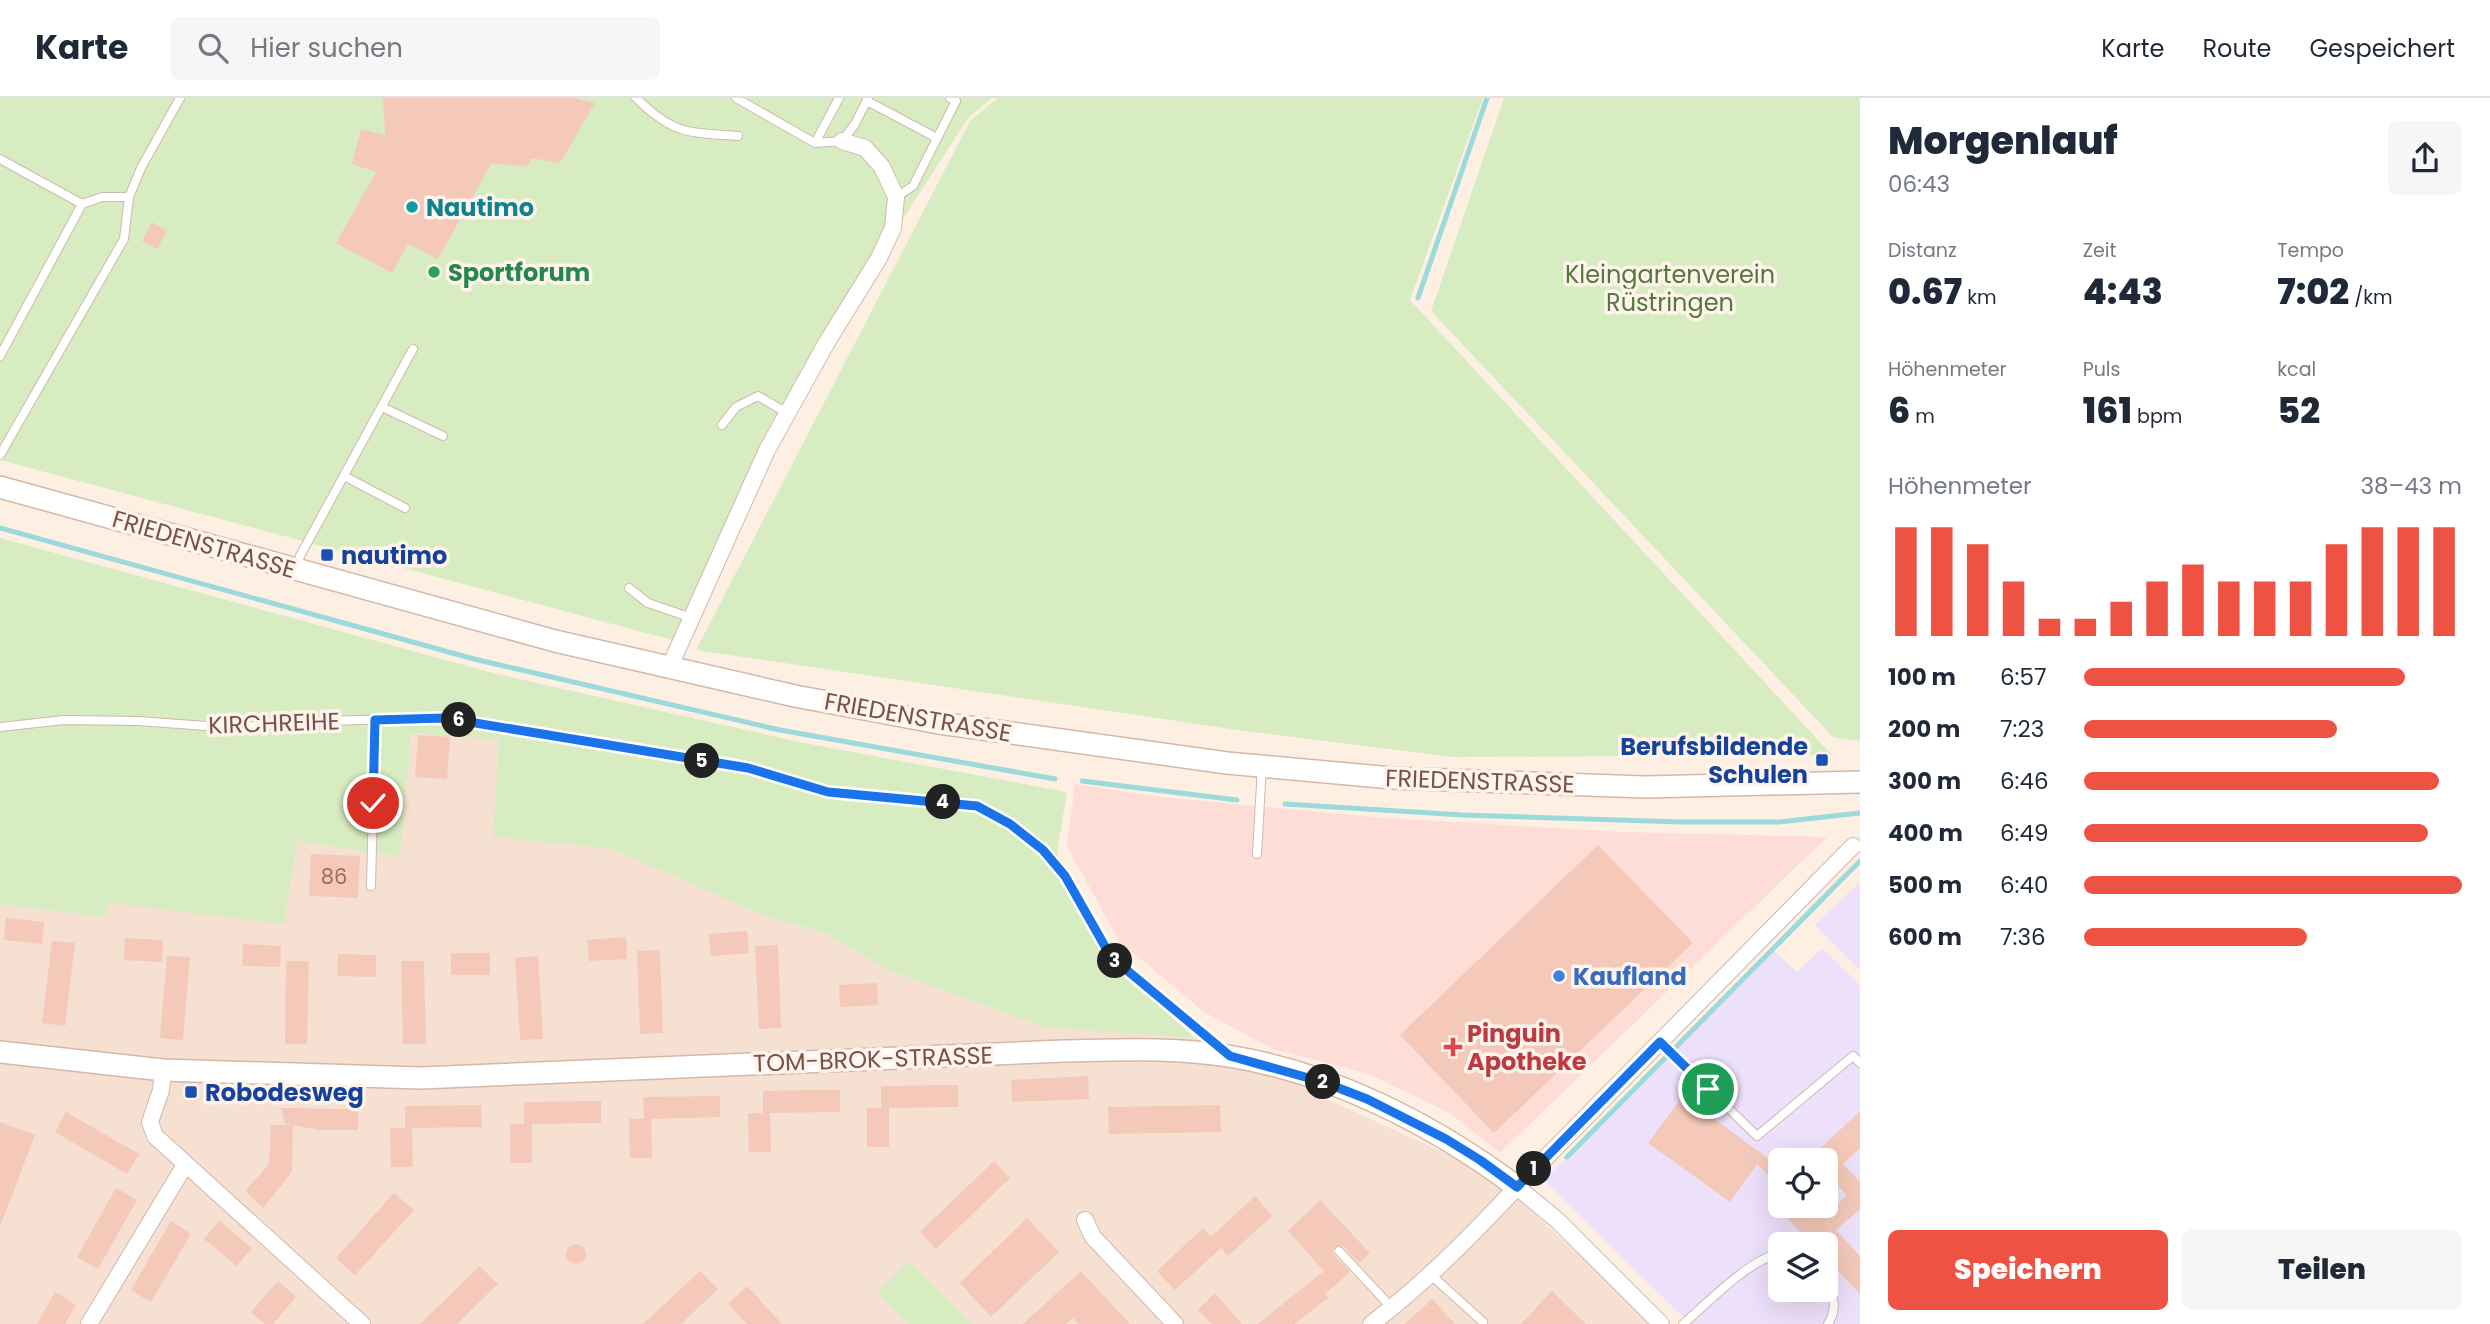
<!DOCTYPE html>
<html lang="de">
<head>
<meta charset="utf-8">
<style>
  body { margin:0; font-family:Poppins,sans-serif; background:#f6f6f7; color:#1f2937; height:100vh; display:flex; flex-direction:column; font-size:26px; white-space:nowrap }
  * { box-sizing:border-box; margin:0 }
  p { font-size:23px; color:#747a83 }
  .icon { flex:none; width:38px; height:38px; fill:none; stroke:currentColor; stroke-width:2; stroke-linecap:round; stroke-linejoin:round }
  .map { position:relative; flex:1; overflow:hidden }
  .side { display:flex; flex-direction:column; background:#fff; width:630px }
  .side>* { flex:none }
  .tools { position:absolute; left:1768px; top:1050px; display:grid; gap:14px }
  .tools a { display:grid; place-items:center; width:70px; height:70px; border-radius:10px; background:#fff; box-shadow:0 7px 28px #0002; font-size:35px }
  .pin { position:absolute; display:grid; place-items:center; width:60px; height:60px; color:#fff; margin:-30px; border:4px solid #fff; border-radius:50%; box-shadow:0 2px 7px #0007 }
  .km { position:absolute; width:35px; height:35px; margin:-18px; border-radius:50%; background:#222; color:#fff; font-size:19px; line-height:35px; text-align:center }
  .round { display:grid; place-items:center; flex:none; width:74px; height:74px; border-radius:10px; background:#f6f6f7 }
  .headline { display:flex; align-items:center; justify-content:space-between; height:119px; padding:0 28px }
  h1 { font-size:38px; font-weight:800; line-height:52px }
  .stats { display:grid; grid-template-columns:repeat(3,1fr); gap:10px; height:119px; padding:7px 28px }
  .stats div { display:grid; align-content:center }
  .stats b { font-size:35px; font-weight:800 }
  .stats small { font-size:19px; font-weight:400 }
  .stats p { font-size:19px }
  .chart { height:196px; padding:14px 28px }
  .chart p { display:flex; justify-content:space-between }
  .chart svg { width:100%; height:126px; margin-top:7px; stroke:#ee5242; stroke-width:6 }
  .primary-button { display:flex; gap:14px; margin-top:auto; padding:14px 28px }
  .primary-button a { flex:1; height:80px; border-radius:10px; background:#ee5242; color:#fff; font-size:28px; font-weight:800; line-height:80px; text-align:center }
  .primary-button a+a { background:#f6f6f7; color:#1f2937 }
  ul { padding:0 28px; list-style:none; font-size:23px }
  li { display:grid; grid-template-columns:112px 84px 1fr; align-items:center; height:52px }
  li i { height:18px; border-radius:9px; background:#ee5242 }
  header { display:flex; align-items:center; gap:42px; box-sizing:border-box; height:98px; padding:0 35px; background:#fff; border-bottom:2px solid #e0e1e3 }
  header strong { font-size:33px }
  nav { display:flex; gap:38px; margin-inline-start:auto; font-size:24px }
  .search { width:490px; height:63px; background:#f6f6f7; display:flex; align-items:center; gap:18px; box-sizing:border-box; padding:0 24px; border-radius:10px; color:#747a83; font-size:26px }
  main { display:flex; flex:1; min-height:0 }
  .map>svg:first-child { display:block }
</style>
</head>
<body>
<header>
<strong>Karte</strong>
<div class="search"><svg class="icon" aria-label="search" viewBox="0 0 24 24"><circle cx="10" cy="10" r="6"/><path d="M15 15l6 6"/></svg>Hier suchen</div>
<nav><a>Karte</a><a>Route</a><a>Gespeichert</a></nav>
</header>
<main>
<div class="map">
<svg width="1860" height="1226" viewBox="0 0 1860 1226">
  <rect width="100%" height="100%" fill="#fdf0e3"/>
  <path fill="#f5e0d1" d="M 411,635 L 499,642 L 494,739 L 612,751 L 755,814 L 827,836 L 890,873 L 1044,929 L 1195,940 L 1494,1078 L 1654,1226 L 0,1226 L 0,806 L 104,819 L 107,805 L 297,743 L 399,759 Z"/>
  <path fill="#feddd6" d="M 1075,686 L 1161,699 L 1385,720 L 1622,734 L 1827,739 L 1500,1055 L 1451,1016 L 1369,976 L 1273,951 L 1204,914 L 1119,843 L 1067,748 Z"/>
  <path fill="#ede0fa" fill-rule="evenodd" d="M 1860,784 L 1860,872 L 1815,827 Z
    M 1822,850 L 1860,887 L 1860,1226 L 1690,1226 L 1543,1082 L 1773,852 L 1797,874 ZM 1780,1062 L 1825,1062 L 1825,1108 L 1780,1108 ZM 1780,1146 L 1825,1146 L 1825,1192 L 1780,1192 Z"/>
  <path fill="#d8ecc1" d="M 0,0 L 992,0 L 968,20 L 769,329 L 672,542 L 0,362 Z
    M 998,0 L 1483,0 L 1410,202 L 1832,657 L 1454,659 L 1238,632 L 696,552 L 970,23 Z
    M 1504,0 L 1860,0 L 1860,643 L 1833,639 L 1431,213 Z
    M 0,440 L 493,575 L 799,644 L 1067,694 L 1057,754 L 1109,862 L 1195,940 L 1044,929 L 890,873 L 827,836 L 755,814 L 612,751 L 493,739 L 499,642 L 411,635 L 400,759 L 297,743 L 284,826 L 108,805 L 105,819 L 0,806 Z
    M 909,1163 L 972,1226 L 909,1226 L 877,1194 Z"/>
  <g fill="none" stroke-linecap="round" stroke-linejoin="round">
    <path stroke="#9cd9da" stroke-width="5" d="M 1418,200 L 1487,0
      M 0,430 L 474,561 L 780,632 L 1055,681
      M 1082,683 L 1237,702
      M 1285,706 L 1463,717 L 1680,724 L 1779,724 L 1860,715
      M 1567,1059 L 1860,763"/>
  </g>
  <path fill="#f4c9b9" d="M 383,0 L 574,0 L 595,5 L 560,65 L 531,60 L 528,68 L 491,66 L 438,161 L 408,146 L 392,175 L 336,145 L 376,74 L 352,66 L 361,31 L 385,37 Z
    M 152,124 L 167,133 L 157,151 L 142,143 Z
    M 418,637 L 450,639 L 447,681 L 415,679 Z
    M 1598,747 L 1693,845 L 1494,1035 L 1400,937 Z
    M 311,756 L 360,758 L 358,800 L 309,798 Z
    M 6,820 L 44,824 L 42,846 L 4,842 Z
    M 747,833 L 749,855 L 711,858 L 709,836 Z
    M 626,839 L 627,861 L 589,863 L 587,842 Z
    M 125,840 L 163,842 L 162,864 L 124,862 Z
    M 52,843 L 75,845 L 65,928 L 42,925 Z
    M 243,846 L 281,848 L 280,869 L 242,868 Z
    M 778,847 L 781,930 L 759,931 L 755,848 Z
    M 660,852 L 663,935 L 640,936 L 637,853 Z
    M 451,855 L 490,855 L 490,877 L 451,877 Z
    M 338,856 L 376,857 L 376,879 L 337,878 Z
    M 167,858 L 190,859 L 183,942 L 160,940 Z
    M 538,858 L 543,941 L 520,942 L 515,860 Z
    M 286,863 L 309,863 L 307,946 L 285,946 Z
    M 401,863 L 424,863 L 426,946 L 403,946 Z
    M 877,885 L 878,907 L 840,909 L 839,887 Z
    M 1088,978 L 1089,1001 L 1012,1004 L 1011,982 Z
    M 958,987 L 958,1009 L 881,1010 L 881,988 Z
    M 812,992 L 840,992 L 840,1014 L 770,1015 L 771,1054 L 749,1054 L 748,1015 L 763,1015 L 763,993 Z
    M 720,998 L 720,1019 L 651,1021 L 652,1060 L 630,1060 L 629,1021 L 644,1021 L 643,999 Z
    M 1683,998 L 1780,1069 L 1780,1088 L 1757,1066 L 1730,1104 L 1648,1045 Z
    M 601,1003 L 601,1025 L 532,1026 L 532,1065 L 510,1065 L 510,1026 L 524,1026 L 524,1004 Z
    M 481,1007 L 482,1029 L 405,1030 L 405,1008 Z
    M 1220,1007 L 1221,1034 L 1109,1036 L 1108,1009 Z
    M 281,1010 L 358,1011 L 358,1032 L 320,1032 L 293,1027 L 292,1074 L 263,1110 L 245,1093 L 269,1066 L 271,1027 L 291,1027 L 285,1026 Z
    M 867,1010 L 889,1010 L 889,1049 L 867,1049 Z
    M 1860,1013 L 1860,1050 L 1843,1066 L 1860,1084 L 1860,1111 L 1836,1132 L 1860,1158 L 1860,1196 L 1825,1160 L 1825,1146 L 1812,1146 L 1775,1108 L 1812,1108 L 1824,1120 L 1847,1097 L 1825,1074 L 1825,1062 L 1808,1062 Z
    M 66,1014 L 139,1056 L 127,1076 L 55,1034 Z
    M 0,1024 L 35,1037 L 1,1126 L 0,1126 Z
    M 390,1030 L 412,1030 L 413,1069 L 391,1069 Z
    M 994,1063 L 1010,1080 L 936,1151 L 920,1134 Z
    M 116,1090 L 137,1102 L 98,1171 L 77,1159 Z
    M 394,1095 L 414,1112 L 355,1177 L 336,1160 Z
    M 1255,1098 L 1272,1118 L 1228,1158 L 1221,1150 L 1175,1192 L 1157,1173 L 1203,1130 L 1211,1139 Z
    M 1320,1102 L 1370,1155 L 1359,1165 L 1343,1148 L 1335,1148 L 1333,1152 L 1334,1157 L 1350,1174 L 1325,1196 L 1328,1200 L 1294,1226 L 1258,1226 L 1324,1173 L 1288,1133 Z
    M 1027,1120 L 1059,1154 L 991,1219 L 960,1185 Z
    M 171,1123 L 191,1136 L 151,1204 L 131,1192 Z
    M 219,1123 L 252,1150 L 237,1168 L 204,1141 Z
    M566 1156a10 10 0 1 1 20 0a10 10 0 1 1-20 0Z
    M 480,1168 L 498,1186 L 467,1216 L 457,1226 L 420,1226 Z
    M 700,1173 L 718,1191 L 681,1226 L 643,1226 Z
    M 1081,1173 L 1130,1226 L 1079,1226 L 1073,1220 L 1066,1226 L 1023,1226 Z
    M 278,1183 L 296,1199 L 273,1226 L 265,1226 L 251,1214 Z
    M 747,1188 L 782,1226 L 747,1226 L 745,1224 L 728,1206 Z
    M 1552,1193 L 1586,1226 L 1521,1226 Z
    M 55,1194 L 76,1207 L 65,1226 L 37,1226 Z
    M 1215,1195 L 1242,1226 L 1212,1226 L 1198,1212 Z
    M 1432,1201 L 1455,1226 L 1405,1226 Z"/>
  <g fill="none" stroke-linecap="round" stroke-linejoin="round">
    <g stroke="#d1b8ac" stroke-width="10">
      <path id="lane" d="M 636,0 C 674,37 687,34 738,38
        M 736,0 L 815,45 L 842,43 L 855,26 L 868,0
        M 867,3 L 937,40
        M 815,45 L 839,0
        M 0,61 L 82,106
        M 896,99 L 913,88 L 956,3 L 950,0
        M 0,258 L 82,106 L 102,99 L 129,99 L 141,70 L 180,0
        M 382,309 L 443,338
        M 722,327 L 736,309 L 758,298 L 787,315
        M 0,357 L 124,141 L 129,99
        M 344,378 L 405,410
        M 297,471 L 300,458 L 413,251
        M 629,490 L 648,505 L 692,520
        M 0,629 L 64,622 L 138,623 L 234,630 L 302,624 L 445,619 L 748,670 L 828,694 L 977,708 L 1010,726 L 1043,752 L 1065,778 L 1111,859 L 1222,952
        M 1257,756 L 1262,668
        M 371,788 L 375,622
        M 1660,944 L 1757,1038 L 1853,958 L 1860,965
        M 1339,1153 L 1392,1210
        M 1431,1177 L 1483,1224
        M 1825,1185 C 1835,1200 1837,1211 1828,1226
        M 1683,1226 C 1709,1204 1747,1163 1780,1155"/>
    </g>
    <g stroke="#d1b8ac" stroke-width="18">
      <path id="street" d="M 671,571 L 674,559 L 767,352 L 827,244 L 879,160 L 893,130 L 896,99 L 882,69 L 865,50 L 842,43
        M 163,972 L 161,992 L 150,1024 L 155,1038 L 362,1226
        M 1517,1089 L 1557,1122 L 1661,1226
        M 1085,1122 L 1093,1139 L 1175,1226
        M 89,1226 L 185,1067
        M 1371,1226 C 1425,1185 1471,1138 1517,1089 L 1853,748"/>
    </g>
    <g stroke="#d5b7a9" stroke-width="24">
      <path id="secondary" d="M 0,389 L 555,543 L 795,598 L 939,625 L 1227,665 L 1392,680 L 1645,689 L 1860,684
        M 0,954 L 163,972 L 421,980 L 1063,953 C 1118,952 1173,949 1228,958 C 1331,974 1434,1027 1517,1089"/>
    </g>
    <use href="#lane" stroke="#fff" stroke-width="8"/>
    <use href="#street" stroke="#fff" stroke-width="16"/>
    <use href="#secondary" stroke="#fff" stroke-width="21"/>
  </g>
  <g fill="none" stroke-linecap="round" stroke-linejoin="round">
    <g stroke="#fff" stroke-width="14">
      <path id="route" d="M 373,705 L 375,622 L 445,620 L 748,670 L 828,694 L 977,708 L 1010,726 L 1043,752 L 1065,778 L 1111,859 L 1230,958 L 1323,984 L 1367,1001 L 1446,1041 L 1480,1062 L 1517,1089 L 1660,944 L 1708,991"/>
    </g>
    <use href="#route" stroke="#1a73e8" stroke-width="9"/>
  </g>
  <circle fill="#0f9aa8" stroke="#fff4eb" stroke-width="2.5" cx="412" cy="109" r="7"/>
  <circle fill="#2e9e5b" stroke="#fff4eb" stroke-width="2.5" cx="434" cy="174" r="7"/>
  <g fill="#1a4fb4" stroke="#fff4eb" stroke-width="2.5">
    <rect x="320" y="450" width="14" height="14" rx="3.5"/>
    <rect x="1815" y="655" width="14" height="14" rx="3.5"/>
    <rect x="184" y="987" width="14" height="14" rx="3.5"/>
  </g>
  <circle fill="#3f7fe0" stroke="#fff4eb" stroke-width="2.5" cx="1559" cy="878" r="7"/>
  <path fill="#e0444e" stroke="#fff4eb" stroke-width="2.5" d="M1449.5 938.5h7v7h7v7h-7v7h-7v-7h-7v-7h7z"/>
  <g text-anchor="middle" dominant-baseline="central" stroke-width="7" stroke-linejoin="round" paint-order="stroke">
    <g font-size="21" fill="#967064">
      <text x="334" y="778">86</text>
    </g>
    <g font-size="24" font-weight="bold" fill="#0d838f" stroke="#fff4eb" text-anchor="start">
      <text x="426" y="109">Nautimo</text>
    </g>
    <g font-size="24" font-weight="bold" fill="#27864d" stroke="#fff4eb" text-anchor="start">
      <text x="448" y="174">Sportforum</text>
    </g>
    <g font-size="24" fill="#55783c" stroke="#fff4eb">
      <text x="1670" y="176">Kleingartenverein<tspan x="1670" dy="28">Rüstringen</tspan></text>
    </g>
    <g font-size="24" fill="#775248" stroke="#fff4eb">
      <text transform="translate(204 446) rotate(16)">FRIEDENSTRASSE</text>
      <text transform="translate(918 619) rotate(10)">FRIEDENSTRASSE</text>
      <text transform="translate(274 625) rotate(-2)">KIRCHREIHE</text>
      <text transform="translate(1480 683) rotate(2)">FRIEDENSTRASSE</text>
      <text transform="translate(873 961) rotate(-2)">TOM-BROK-STRASSE</text>
    </g>
    <g font-size="24" font-weight="bold" fill="#164399" stroke="#fff4eb" text-anchor="start">
      <text x="341" y="457">nautimo</text>
      <text x="1808" y="648" text-anchor="end">Berufsbildende<tspan x="1808" dy="28">Schulen</tspan></text>
      <text x="205" y="994">Robodesweg</text>
    </g>
    <g font-size="24" font-weight="bold" fill="#366cbe" stroke="#fff4eb" text-anchor="start">
      <text x="1573" y="878">Kaufland</text>
    </g>
    <g font-size="24" font-weight="bold" fill="#be3a42" stroke="#fff4eb" text-anchor="start">
      <text x="1467" y="935">Pinguin<tspan x="1467" dy="28">Apotheke</tspan></text>
    </g>
  </g>
</svg>
<div class="tools">
<a><svg class="icon" aria-label="locate" viewBox="0 0 24 24"><circle cx="12" cy="12" r="6"/><path d="M12 2v4M12 18v4M2 12h4M18 12h4"/></svg></a>
<a><svg class="icon" aria-label="layers" viewBox="0 0 24 24"><path d="M12 4l9 5-9 5-9-5zM3 14l9 5 9-5"/></svg></a>
</div>
<div class="pin" style="left:1708px;top:991px;background:#1e9e55"><svg class="icon" aria-label="arrive" viewBox="0 0 24 24"><path d="M6 21V4h12l-3 4 3 4H6"/></svg></div>
<div class="pin" style="left:373px;top:705px;background:#d93025"><svg class="icon" aria-label="check" viewBox="0 0 24 24"><path d="M5 12l5 5 9-10"/></svg></div>
<b class="km" style="left:1534px;top:1071px">1</b>
<b class="km" style="left:1323px;top:984px">2</b>
<b class="km" style="left:1115px;top:863px">3</b>
<b class="km" style="left:943px;top:704px">4</b>
<b class="km" style="left:702px;top:663px">5</b>
<b class="km" style="left:459px;top:622px">6</b>
</div>
<section class="side">
<div class="headline"><div><h1>Morgenlauf</h1><p>06:43</p></div><a class="round"><svg class="icon" aria-label="share" viewBox="0 0 24 24"><path d="M12 15V3M7 8l5-5 5 5M5 13v7h14v-7"/></svg></a></div>
<div class="stats">
<div><p>Distanz</p><b>0.67<small> km</small></b></div>
<div><p>Zeit</p><b>4:43</b></div>
<div><p>Tempo</p><b>7:02<small> /km</small></b></div>
</div>
<div class="stats">
<div><p>Höhenmeter</p><b>6<small> m</small></b></div>
<div><p>Puls</p><b>161<small> bpm</small></b></div>
<div><p>kcal</p><b>52</b></div>
</div>
<div class="chart"><p><span>Höhenmeter</span>38–43 m</p>
<svg viewBox="0 0 160 44" preserveAspectRatio="none"><path d="M5 44V6M15 44V6M25 44V12M35 44V25M45 44V38M55 44V38M65 44V32M75 44V25M85 44V19M95 44V25M105 44V25M115 44V25M125 44V12M135 44V6M145 44V6M155 44V6"/></svg>
</div>
<ul>
<li><b>100 m</b>6:57<i style="width:85%"></i></li>
<li><b>200 m</b>7:23<i style="width:67%"></i></li>
<li><b>300 m</b>6:46<i style="width:94%"></i></li>
<li><b>400 m</b>6:49<i style="width:91%"></i></li>
<li><b>500 m</b>6:40<i style="width:100%"></i></li>
<li><b>600 m</b>7:36<i style="width:59%"></i></li>
</ul>
<div class="primary-button"><a>Speichern</a><a>Teilen</a></div>
</section>
</main>
</body>
</html>
